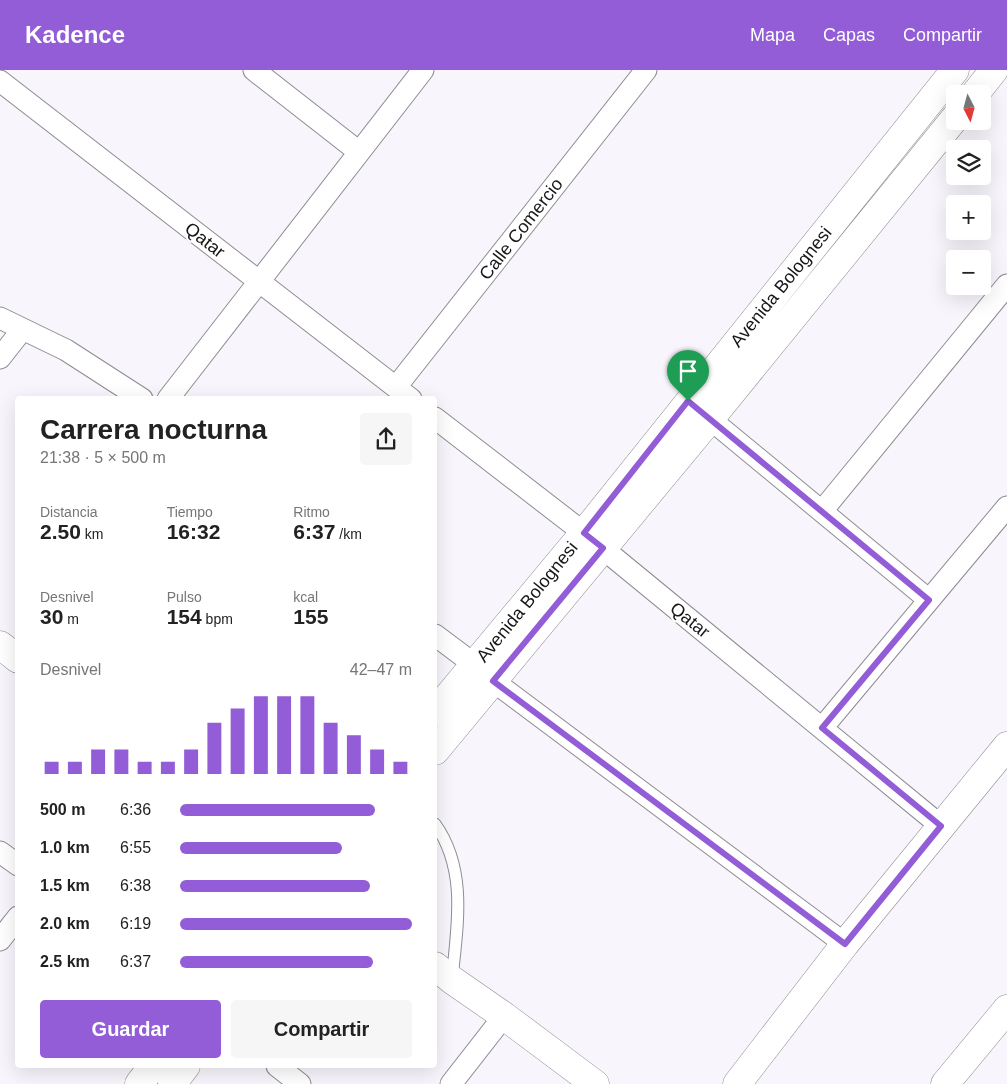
<!DOCTYPE html>
<html lang="es">
<head>
<meta charset="utf-8">
<style>
  body { margin:0; font-family:Helvetica,sans-serif; background:#f6f6f6; color:#222; height:100vh; display:flex; flex-direction:column; font-size:19px; white-space:nowrap }
  * { box-sizing:border-box; margin:0 }
  p { font-size:16px; color:#767676 }
  .icon { flex:none; width:28px; height:28px; fill:none; stroke:currentColor; stroke-width:2; stroke-linecap:round; stroke-linejoin:round }
  .map { position:relative; flex:1; overflow:hidden }
  .sheet { position:absolute; left:15px; top:326px; width:422px; height:672px; display:flex; flex-direction:column; background:#fff; border-radius:5px; box-shadow:0 5px 20px #0002 }
  .sheet>* { flex:none }
  .needle { width:32px; rotate:174deg }
  .buttons { position:absolute; left:946px; top:15px; display:grid; gap:10px }
  .buttons a { display:grid; place-items:center; width:45px; height:45px; border-radius:5px; background:#fff; box-shadow:0 5px 20px #0002; font-size:25px }
  .pin { position:absolute; display:grid; place-items:center; width:42px; height:42px; color:#fff; margin:-51px -21px; border-radius:50% 50% 50% 0; rotate:-45deg; box-shadow:0 0 5px #0007 }
  .pin .icon { rotate:45deg }
  .round { display:grid; place-items:center; flex:none; width:52px; height:52px; border-radius:5px; background:#f6f6f6 }
  .headline { display:flex; align-items:center; justify-content:space-between; height:85px; padding:0 25px }
  h1 { font-size:28px; font-weight:800; line-height:38px }
  .stats { display:grid; grid-template-columns:repeat(3,1fr); gap:8px; height:85px; padding:5px 25px }
  .stats div { display:grid; align-content:center }
  .stats b { font-size:21px; font-weight:800 }
  .stats small { font-size:14px; font-weight:400 }
  .stats p { font-size:14px }
  .chart { height:140px; padding:10px 25px }
  .chart p { display:flex; justify-content:space-between }
  .chart svg { width:100%; height:90px; margin-top:5px; stroke:#925dd6; stroke-width:6 }
  .action { display:flex; gap:10px; margin-top:auto; padding:10px 25px }
  .action a { flex:1; height:58px; border-radius:5px; background:#925dd6; color:#fff; font-size:20px; font-weight:800; line-height:58px; text-align:center }
  .action a+a { background:#f6f6f6; color:#222 }
  ul { padding:0 25px; list-style:none; font-size:16px }
  li { display:grid; grid-template-columns:80px 60px 1fr; align-items:center; height:38px }
  li i { height:12px; border-radius:6px; background:#925dd6 }
  header { display:flex; align-items:center; gap:30px; box-sizing:border-box; height:70px; padding:0 25px; background:#925dd6; color:#fff }
  header strong { font-size:24px }
  nav { display:flex; gap:28px; margin-inline-start:auto; font-size:18px }
  .map>svg:first-child { display:block }
</style>
</head>
<body>
<header>
<strong>Kadence</strong>
<nav><a>Mapa</a><a>Capas</a><a>Compartir</a></nav>
</header>
<div class="map">
<svg width="1007" height="1014" viewBox="0 0 1007 1014">
  <rect width="100%" height="100%" fill="#f9f5fc"/>
  <g fill="none" stroke-linecap="round" stroke-linejoin="round">
    <g stroke="#8f8c92" stroke-width="13">
      <path id="service" d="M 435,754 C 468,800 457,857 452,909"/>
    </g>
    <g stroke="#8f8c92" stroke-width="23">
      <path id="minor" d="M 254,0 L 359,82
        M 0,11 L 411,329
        M 0,248 L 66,280 L 142,329
        M 0,288 L 22,260
        M 396,317 L 646,0
        M 168,329 L 423,0
        M 698,339 L 929,530
        M 435,348 L 584,463 L 941,756
        M 822,441 L 1007,215
        M 435,565 L 475,595 L 493,611 L 845,874
        M 822,658 L 1007,437
        M 0,782 L 18,795
        M 0,870 L 18,847
        M 277,996 L 300,1014
        M 451,1014 L 504,946"/>
    </g>
    <g stroke="#8f8c92" stroke-width="29">
      <path id="tertiary" d="M 975,24 L 994,0
        M 0,575 L 18,589
        M 435,642 L 584,463 L 955,0
        M 435,681 L 710,349 L 955,48
        M 435,896 L 452,910 L 504,946 L 595,1014
        M 139,1014 L 153,996
        M 172,1014 L 186,996
        M 737,1014 L 845,874 L 1007,676"/>
    </g>
    <g stroke="#8f8c92" stroke-width="29">
      <path id="secondary" d="M 945,1014 L 1007,939"/>
    </g>
    <use href="#service" stroke="#fff" stroke-width="11"/>
    <use href="#minor" stroke="#fff" stroke-width="21"/>
    <use href="#tertiary" stroke="#fff" stroke-width="28"/>
    <use href="#secondary" stroke="#fff" stroke-width="28"/>
  </g>
  <g fill="none" stroke-linecap="round" stroke-linejoin="round">
    <g stroke="#fff" stroke-width="10">
      <path id="route" d="M 688,331 L 929,530 L 822,658 L 941,756 L 845,874 L 493,611 L 603,478 L 584,463 Z"/>
    </g>
    <use href="#route" stroke="#925dd6" stroke-width="6"/>
  </g>
  <g text-anchor="middle" dominant-baseline="central" stroke-width="4.5" stroke-linejoin="round" paint-order="stroke">
    <g font-size="18" fill="#181619" stroke="#fff">
      <text transform="translate(521 159) rotate(-52)">Calle Comercio</text>
      <text transform="translate(205 170) rotate(38)">Qatar</text>
      <text transform="translate(781 217) rotate(-51)">Avenida Bolognesi</text>
      <text transform="translate(527 532) rotate(-51)">Avenida Bolognesi</text>
      <text transform="translate(690 550) rotate(39)">Qatar</text>
    </g>
  </g>
</svg>
<div class="buttons">
<a><svg class="needle" viewBox="-14 -14 28 28"><path d="M0-13l5 13h-10z" fill="#e53935"/><path d="M0 13l5-13h-10z" fill="#767676"/></svg></a>
<a><svg class="icon" aria-label="layers" viewBox="0 0 24 24"><path d="M12 4l9 5-9 5-9-5zM3 14l9 5 9-5"/></svg></a>
<a>+</a>
<a>−</a>
</div>
<div class="pin" style="left:688px;top:331px;background:#1e9e55"><svg class="icon" aria-label="arrive" viewBox="0 0 24 24"><path d="M6 21V4h12l-3 4 3 4H6"/></svg></div>
<section class="sheet">
<div class="headline"><div><h1>Carrera nocturna</h1><p>21:38 · 5 × 500 m</p></div><a class="round"><svg class="icon" aria-label="share" viewBox="0 0 24 24"><path d="M12 15V3M7 8l5-5 5 5M5 13v7h14v-7"/></svg></a></div>
<div class="stats">
<div><p>Distancia</p><b>2.50<small> km</small></b></div>
<div><p>Tiempo</p><b>16:32</b></div>
<div><p>Ritmo</p><b>6:37<small> /km</small></b></div>
</div>
<div class="stats">
<div><p>Desnivel</p><b>30<small> m</small></b></div>
<div><p>Pulso</p><b>154<small> bpm</small></b></div>
<div><p>kcal</p><b>155</b></div>
</div>
<div class="chart"><p><span>Desnivel</span>42–47 m</p>
<svg viewBox="0 0 160 44" preserveAspectRatio="none"><path d="M5 44V38M15 44V38M25 44V32M35 44V32M45 44V38M55 44V38M65 44V32M75 44V19M85 44V12M95 44V6M105 44V6M115 44V6M125 44V19M135 44V25M145 44V32M155 44V38"/></svg>
</div>
<ul>
<li><b>500 m</b>6:36<i style="width:84%"></i></li>
<li><b>1.0 km</b>6:55<i style="width:70%"></i></li>
<li><b>1.5 km</b>6:38<i style="width:82%"></i></li>
<li><b>2.0 km</b>6:19<i style="width:100%"></i></li>
<li><b>2.5 km</b>6:37<i style="width:83%"></i></li>
</ul>
<div class="action"><a>Guardar</a><a>Compartir</a></div>
</section>
</div>
</body>
</html>
